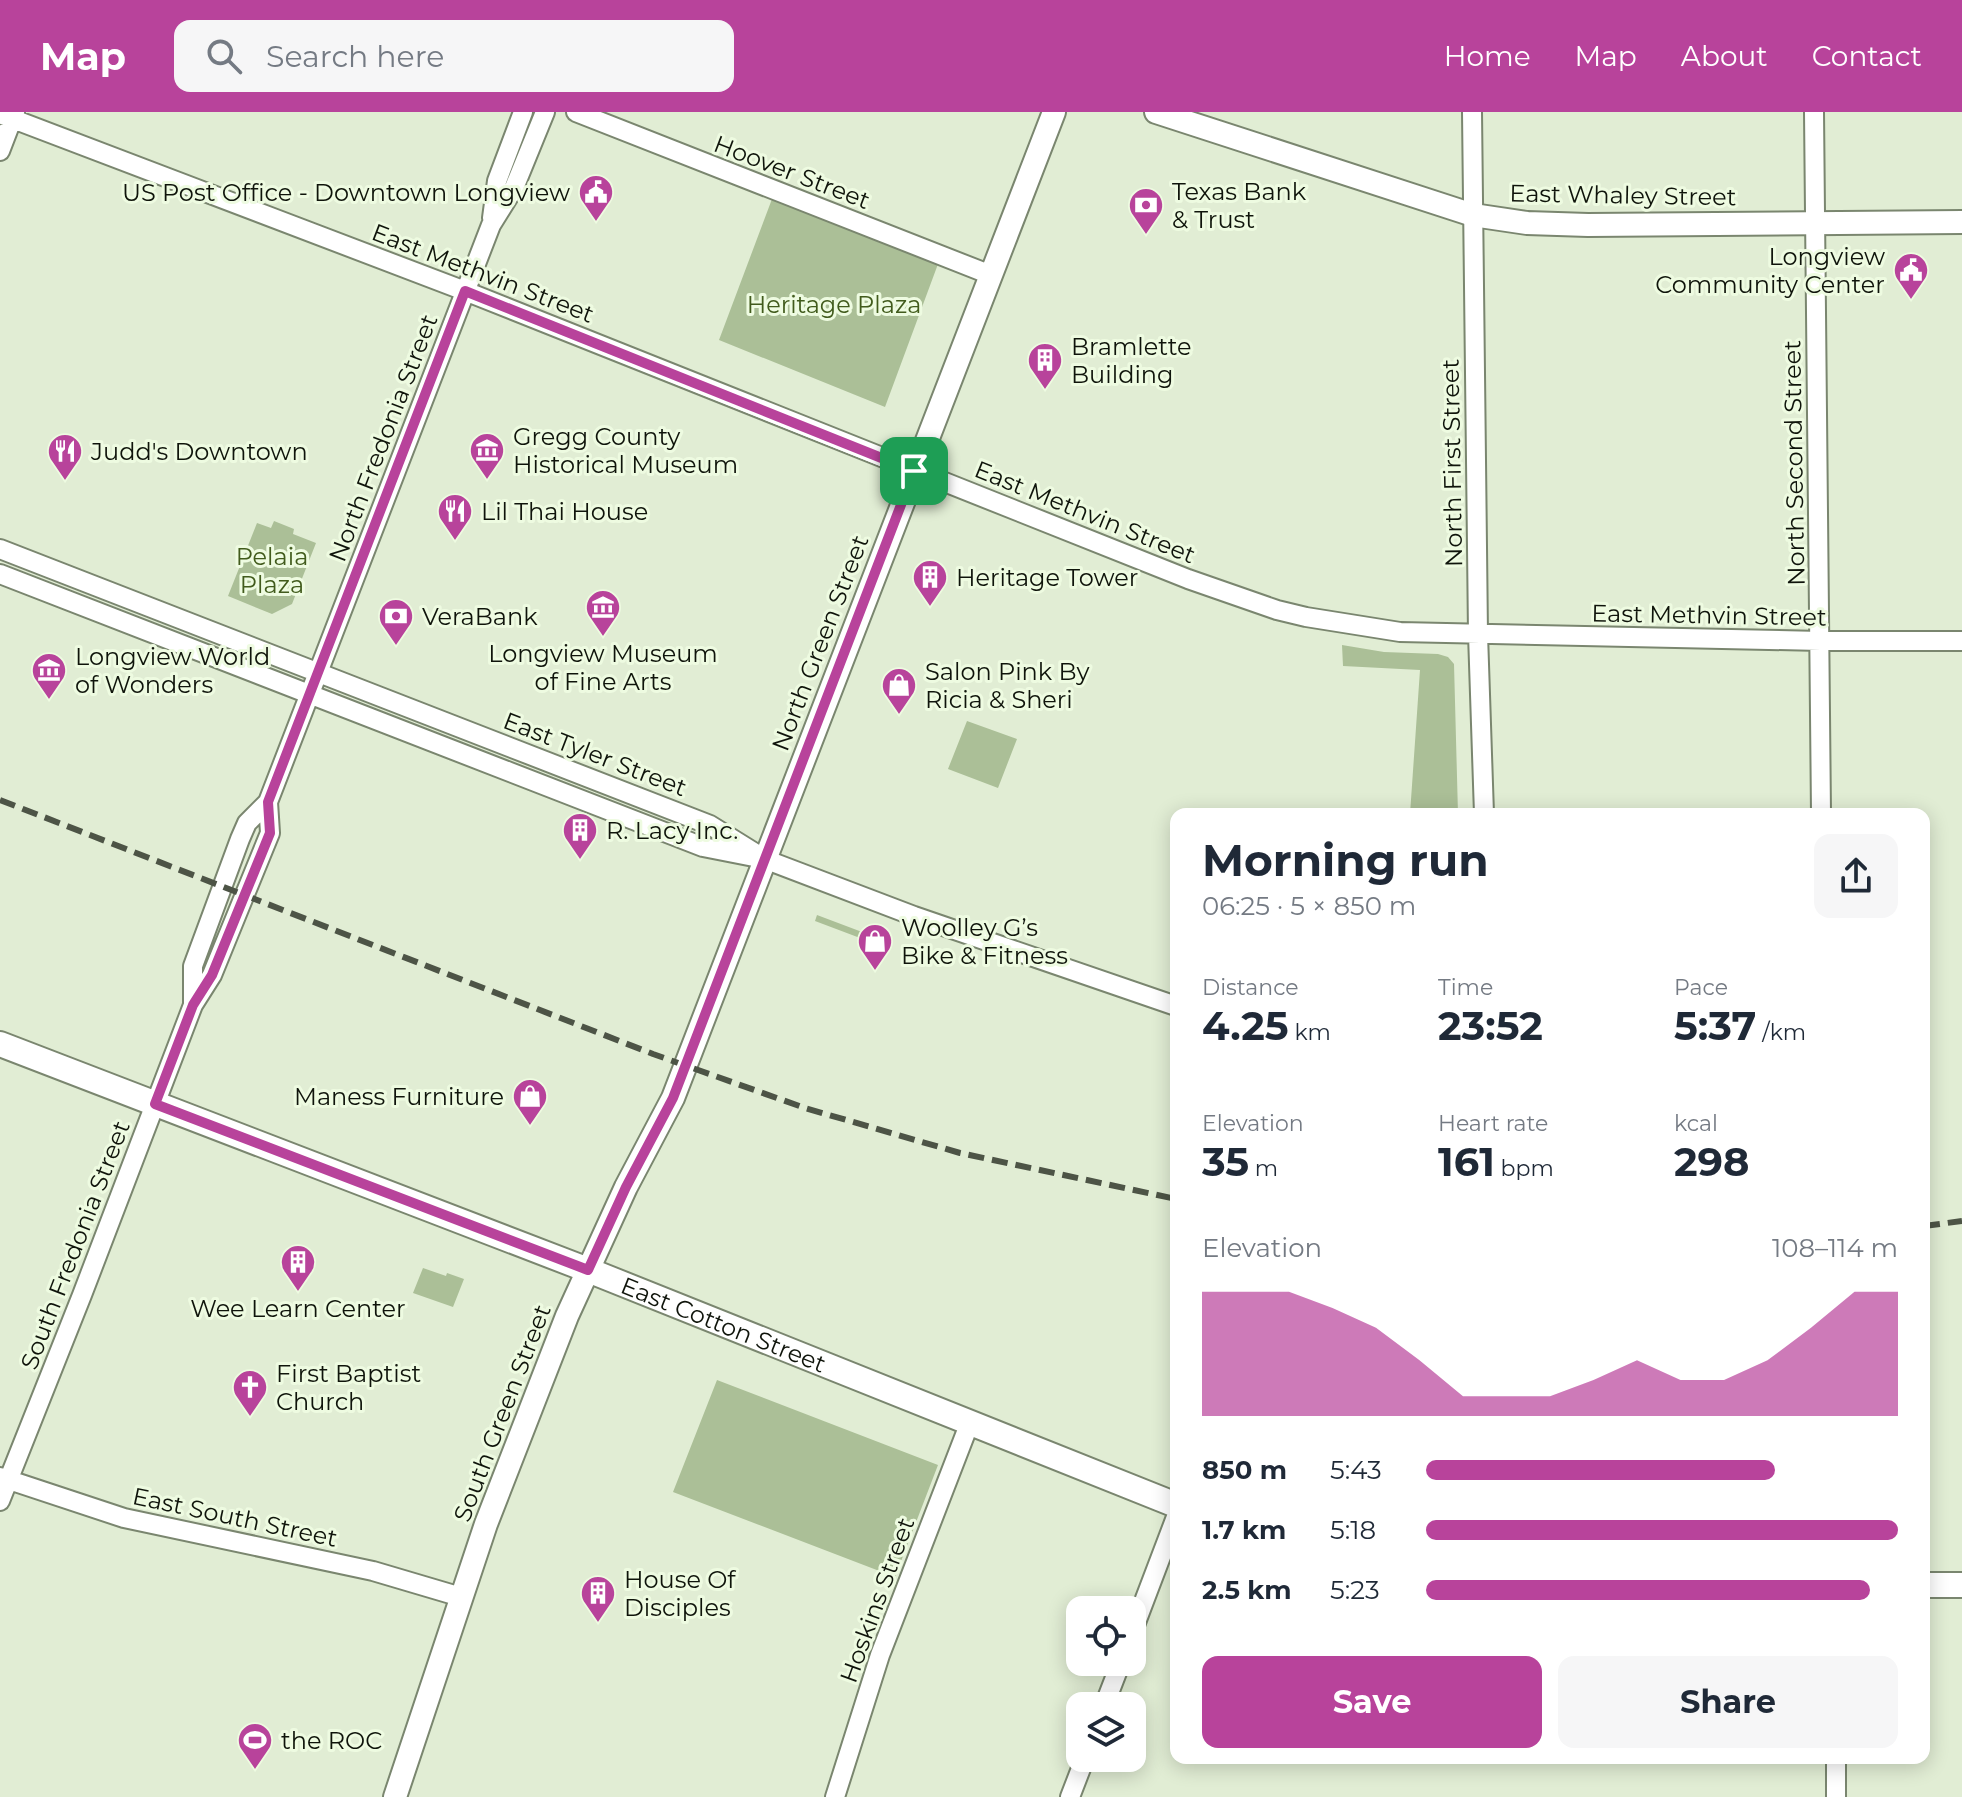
<!DOCTYPE html>
<html lang="en">
<head>
<meta charset="utf-8">
<style>
  body { margin:0; font-family:Montserrat,sans-serif; background:#f6f6f7; color:#1f2937; height:100vh; display:flex; flex-direction:column; font-size:30px; white-space:nowrap }
  * { box-sizing:border-box; margin:0 }
  p { font-size:26px; color:#747a83 }
  .icon { flex:none; width:44px; height:44px; fill:none; stroke:currentColor; stroke-width:2; stroke-linecap:round; stroke-linejoin:round }
  .map { position:relative; flex:1; overflow:hidden }
  .sheet { position:absolute; left:1170px; top:696px; width:760px; height:956px; display:flex; flex-direction:column; background:#fff; border-radius:16px; box-shadow:0 4px 20px #0003 }
  .sheet>* { flex:none }
  .fabs { position:absolute; left:1066px; top:1484px; display:grid; gap:16px }
  .fabs a { display:grid; place-items:center; width:80px; height:80px; border-radius:16px; background:#fff; box-shadow:0 4px 20px #0003; font-size:40px }
  .pin { position:absolute; display:grid; place-items:center; width:68px; height:68px; color:#fff; margin:-34px; border-radius:16px; box-shadow:0 4px 12px #0006 }
  .round { display:grid; place-items:center; flex:none; width:84px; height:84px; border-radius:16px; background:#f6f6f7 }
  .summary { display:flex; align-items:center; justify-content:space-between; height:136px; padding:0 32px }
  h1 { font-size:44px; font-weight:700; line-height:60px }
  .figures { display:grid; grid-template-columns:repeat(3,1fr); gap:12px; height:136px; padding:8px 32px }
  .figures div { display:grid; align-content:center }
  .figures b { font-size:40px; font-weight:700 }
  .figures small { font-size:22px; font-weight:400 }
  .figures p { font-size:22px }
  .chart { height:224px; padding:16px 32px }
  .chart p { display:flex; justify-content:space-between }
  .chart svg { width:100%; height:144px; margin-top:8px; fill:#b8439b; opacity:.7 }
  .button { display:flex; gap:16px; margin-top:auto; padding:16px 32px }
  .button a { flex:1; height:92px; border-radius:16px; background:#b8439b; color:#fff; font-size:32px; font-weight:700; line-height:92px; text-align:center }
  .button a+a { background:#f6f6f7; color:#1f2937 }
  ul { padding:0 32px; list-style:none; font-size:26px }
  li { display:grid; grid-template-columns:128px 96px 1fr; align-items:center; height:60px }
  li i { height:20px; border-radius:10px; background:#b8439b }
  header { display:flex; align-items:center; gap:48px; box-sizing:border-box; height:112px; padding:0 40px; background:#b8439b; color:#fff }
  header strong { font-size:38px }
  nav { display:flex; gap:44px; margin-inline-start:auto; font-size:28px }
  .search { width:560px; height:72px; background:#f6f6f7; display:flex; align-items:center; gap:20px; box-sizing:border-box; padding:0 28px; border-radius:16px; color:#747a83; font-size:30px }
  .map>svg:first-child { display:block }
</style>
</head>
<body>
<header>
<strong>Map</strong>
<div class="search"><svg class="icon" aria-label="search" viewBox="0 0 24 24"><circle cx="10" cy="10" r="6"/><path d="M15 15l6 6"/></svg>Search here</div>
<nav><a>Home</a><a>Map</a><a>About</a><a>Contact</a></nav>
</header>
<div class="map">
<svg width="1962" height="1685" viewBox="0 0 1962 1685">
  <rect width="100%" height="100%" fill="#e1edd4"/>
  <path fill="#abbf97" d="M 772,87 L 938,152 L 885,295 L 719,228 Z
    M 274,409 L 294,417 L 293,422 L 316,431 L 292,492 L 272,502 L 228,484 L 257,411 L 271,416 Z
    M 1342,533 L 1384,540 L 1438,542 L 1448,545 L 1454,552 L 1458,702 L 1410,702 L 1420,558 L 1343,554 Z
    M 967,609 L 1017,627 L 998,676 L 948,657 Z
    M 817,803 L 870,823 L 868,829 L 815,809 Z
    M 423,1156 L 446,1164 L 447,1161 L 464,1167 L 453,1195 L 413,1181 Z
    M 717,1268 L 938,1353 L 895,1465 L 673,1380 Z"/>
  <g fill="none" stroke-linecap="round" stroke-linejoin="round">
    <g stroke="#7a866f" stroke-width="22">
      <path id="minor" d="M 576,0 L 991,163
        M 1472,0 L 1478,522 L 1484,702
        M 1814,0 L 1821,702
        M 0,2 L 465,179 L 1188,467 L 1277,498 L 1306,505 L 1400,520 L 1821,529 L 1962,529
        M 0,39 L 15,0
        M 492,106 L 497,69 L 523,0
        M 0,437 L 710,713 L 755,741
        M 0,462 L 703,735 L 764,747 L 914,804 L 1176,894
        M 193,893 L 193,854 L 240,727 L 247,711 L 268,690
        M 0,1365 L 124,1406 L 373,1459 L 461,1485
        M 0,1389 L 82,1183 L 193,893 L 212,863 L 270,721 L 268,690 L 491,113 L 514,76 L 545,0
        M 1132,1521 L 1176,1405
        M 1104,1594 L 1121,1550
        M 1836,1646 L 1836,1685
        M 835,1685 L 880,1543 L 970,1310
        M 1070,1685 L 1085,1646"/>
    </g>
    <g stroke="#7a866f" stroke-width="26">
      <path id="tertiary" d="M 1156,0 L 1473,103 L 1527,111 L 1588,113 L 1962,110
        M 395,1685 L 486,1412 L 567,1204 L 626,1075 L 673,986 L 1054,0"/>
    </g>
    <g stroke="#7a866f" stroke-width="28">
      <g id="secondary">
        <path id="s1" d="M 0,932 L 588,1158 L 1176,1393"/>
        <path d="M 1924,1473 L 1962,1473"/>
      </g>
    </g>
    <use href="#minor" stroke="#fff" stroke-width="18"/>
    <use href="#tertiary" stroke="#fff" stroke-width="22"/>
    <use href="#secondary" stroke="#fff" stroke-width="24"/>
    <path stroke="#4d5446" stroke-width="6" stroke-dasharray="16 8" stroke-linecap="butt" d="M 0,688 L 653,942 L 805,996 L 960,1041 L 1176,1087
      M 1924,1114 L 1962,1109"/>
  </g>
  <g fill="none" stroke-linecap="round" stroke-linejoin="round">
    <g stroke="#fff" stroke-width="16">
      <path id="route" d="M 465,179 L 914,359 L 673,986 L 626,1075 L 588,1158 L 155,992 L 193,893 L 212,863 L 270,721 L 268,690 Z"/>
    </g>
    <use href="#route" stroke="#b8439b" stroke-width="10"/>
  </g>
  <defs>
    <g id="civic-pin" transform="scale(1.8)"><path d="M0 17L-7.5 6A9.5 9.5 0 1 1 7.5 6Z" fill="#b8439b" stroke="#eefbe1"/><path d="M-.6-6.5H3V-4.5H.6V-3L4-1V1h2V6H-6V1h2V-1L-.6-3ZM-1.2 2.5V6h2.4V2.5Z" fill="#fff"/></g>
    <g id="bank-pin" transform="scale(1.8)"><path d="M0 17L-7.5 6A9.5 9.5 0 1 1 7.5 6Z" fill="#b8439b" stroke="#eefbe1"/><path d="M-6-4H6V4H-6ZM0-2.3a2.3 2.3 0 1 0 0 4.6a2.3 2.3 0 1 0 0-4.6Z" fill="#fff"/></g>
    <g id="building-pin" transform="scale(1.8)"><path d="M0 17L-7.5 6A9.5 9.5 0 1 1 7.5 6Z" fill="#b8439b" stroke="#eefbe1"/><path d="M-4-6H4V6H1V3H-1V6H-4ZM-2.5-4.3h1.7v1.8h-1.7ZM.8-4.3h1.7v1.8H.8ZM-2.5-1h1.7V.8h-1.7ZM.8-1h1.7V.8H.8Z" fill="#fff"/></g>
    <g id="museum-pin" transform="scale(1.8)"><path d="M0 17L-7.5 6A9.5 9.5 0 1 1 7.5 6Z" fill="#b8439b" stroke="#eefbe1"/><path d="M0-6L6-3V-2H-6V-3ZM-5-1h2V3h-2ZM-1-1h2V3h-2ZM3-1h2V3H3ZM-6 4H6V6H-6Z" fill="#fff"/></g>
    <g id="restaurant-pin" transform="scale(1.8)"><path d="M0 17L-7.5 6A9.5 9.5 0 1 1 7.5 6Z" fill="#b8439b" stroke="#eefbe1"/><path d="M-5-6h1v4h1v-4h1v4h1v-4h1v5L-1.5 .5V6h-2V.5L-5-1ZM5-6V6H3V1.5H1.5Q1.5-4 5-6Z" fill="#fff"/></g>
    <g id="shop-pin" transform="scale(1.8)"><path d="M0 17L-7.5 6A9.5 9.5 0 1 1 7.5 6Z" fill="#b8439b" stroke="#eefbe1"/><path d="M-5-2.5h2.3a2.7 3.5 0 0 1 5.4 0H5L5.5 6h-11ZM-1.5-2.5h3a1.5 2.3 0 0 0-3 0Z" fill="#fff"/></g>
    <g id="church-pin" transform="scale(1.8)"><path d="M0 17L-7.5 6A9.5 9.5 0 1 1 7.5 6Z" fill="#b8439b" stroke="#eefbe1"/><path d="M-1.2-6h2.4v3.5h3.3v2.4h-3.3V6h-2.4V-.1h-3.3v-2.4h3.3Z" fill="#fff"/></g>
    <g id="stadium-pin" transform="scale(1.8)"><path d="M0 17L-7.5 6A9.5 9.5 0 1 1 7.5 6Z" fill="#b8439b" stroke="#eefbe1"/><path d="M0-5a6.5 5 0 1 0 0 10a6.5 5 0 1 0 0-10ZM-3.5-1.8h7v3.6h-7Z" fill="#fff"/></g>
  </defs>
  <g fill-rule="evenodd">
    <use href="#civic-pin" x="596" y="80"/>
    <use href="#bank-pin" x="1146" y="93"/>
    <use href="#civic-pin" x="1911" y="158"/>
    <use href="#building-pin" x="1045" y="248"/>
    <use href="#museum-pin" x="487" y="338"/>
    <use href="#restaurant-pin" x="65" y="339"/>
    <use href="#restaurant-pin" x="455" y="399"/>
    <use href="#building-pin" x="930" y="465"/>
    <use href="#museum-pin" x="603" y="495"/>
    <use href="#bank-pin" x="396" y="504"/>
    <use href="#museum-pin" x="49" y="558"/>
    <use href="#shop-pin" x="899" y="573"/>
    <use href="#building-pin" x="580" y="718"/>
    <use href="#shop-pin" x="875" y="829"/>
    <use href="#shop-pin" x="530" y="984"/>
    <use href="#building-pin" x="298" y="1150"/>
    <use href="#church-pin" x="250" y="1275"/>
    <use href="#building-pin" x="598" y="1481"/>
    <use href="#stadium-pin" x="255" y="1628"/>
  </g>
  <g text-anchor="middle" dominant-baseline="central" stroke-width="6" stroke-linejoin="round" paint-order="stroke">
    <g font-size="24" fill="#0f140b" stroke="#eefbe1">
      <text transform="translate(792 60) rotate(21)">Hoover Street</text>
      <text transform="translate(1623 83) rotate(1)">East Whaley Street</text>
      <text transform="translate(483 161) rotate(21)">East Methvin Street</text>
      <text transform="translate(383 326) rotate(-69)">North Fredonia Street</text>
      <text transform="translate(1452 351) rotate(-91)">North First Street</text>
      <text transform="translate(1794 351) rotate(-91)">North Second Street</text>
      <text transform="translate(1085 400) rotate(22)">East Methvin Street</text>
      <text transform="translate(1709 503) rotate(1)">East Methvin Street</text>
      <text transform="translate(820 531) rotate(-69)">North Green Street</text>
      <text transform="translate(595 642) rotate(21)">East Tyler Street</text>
      <text transform="translate(75 1133) rotate(-69)">South Fredonia Street</text>
      <text stroke="none"><textPath href="#s1" startOffset="776">East Cotton Street</textPath></text>
      <text transform="translate(502 1301) rotate(-69)">South Green Street</text>
      <text transform="translate(235 1405) rotate(12)">East South Street</text>
      <text transform="translate(877 1488) rotate(-70)">Hoskins Street</text>
    </g>
    <g font-size="24" fill="#0f140b" stroke="#eefbe1" text-anchor="start">
      <text x="1172" y="79">Texas Bank<tspan x="1172" dy="28">&amp; Trust</tspan></text>
      <text x="570" y="80" text-anchor="end">US Post Office - Downtown Longview</text>
      <text x="1885" y="144" text-anchor="end">Longview<tspan x="1885" dy="28">Community Center</tspan></text>
      <text x="1071" y="234">Bramlette<tspan x="1071" dy="28">Building</tspan></text>
      <text x="513" y="324">Gregg County<tspan x="513" dy="28">Historical Museum</tspan></text>
      <text x="91" y="339">Judd's Downtown</text>
      <text x="481" y="399">Lil Thai House</text>
      <text x="956" y="465">Heritage Tower</text>
      <text x="422" y="504">VeraBank</text>
      <text x="603" y="541" text-anchor="middle">Longview Museum<tspan x="603" dy="28">of Fine Arts</tspan></text>
      <text x="75" y="544">Longview World<tspan x="75" dy="28">of Wonders</tspan></text>
      <text x="925" y="559">Salon Pink By<tspan x="925" dy="28">Ricia &amp; Sheri</tspan></text>
      <text x="606" y="718">R. Lacy Inc.</text>
      <text x="901" y="815">Woolley G’s<tspan x="901" dy="28">Bike &amp; Fitness</tspan></text>
      <text x="504" y="984" text-anchor="end">Maness Furniture</text>
      <text x="298" y="1196" text-anchor="middle">Wee Learn Center</text>
      <text x="276" y="1261">First Baptist<tspan x="276" dy="28">Church</tspan></text>
      <text x="624" y="1467">House Of<tspan x="624" dy="28">Disciples</tspan></text>
      <text x="281" y="1628">the ROC</text>
    </g>
    <g font-size="24" fill="#415b1c" stroke="#eefbe1">
      <text x="834" y="192">Heritage Plaza</text>
      <text x="272" y="444">Pelaia<tspan x="272" dy="28">Plaza</tspan></text>
    </g>
  </g>
</svg>
<div class="fabs">
<a><svg class="icon" aria-label="locate" viewBox="0 0 24 24"><circle cx="12" cy="12" r="6"/><path d="M12 2v4M12 18v4M2 12h4M18 12h4"/></svg></a>
<a><svg class="icon" aria-label="layers" viewBox="0 0 24 24"><path d="M12 4l9 5-9 5-9-5zM3 14l9 5 9-5"/></svg></a>
</div>
<div class="pin" style="left:914px;top:359px;background:#1e9e55"><svg class="icon" aria-label="arrive" viewBox="0 0 24 24"><path d="M6 21V4h12l-3 4 3 4H6"/></svg></div>
<section class="sheet">
<div class="summary"><div><h1>Morning run</h1><p>06:25 · 5 × 850 m</p></div><a class="round"><svg class="icon" aria-label="share" viewBox="0 0 24 24"><path d="M12 15V3M7 8l5-5 5 5M5 13v7h14v-7"/></svg></a></div>
<div class="figures">
<div><p>Distance</p><b>4.25<small> km</small></b></div>
<div><p>Time</p><b>23:52</b></div>
<div><p>Pace</p><b>5:37<small> /km</small></b></div>
</div>
<div class="figures">
<div><p>Elevation</p><b>35<small> m</small></b></div>
<div><p>Heart rate</p><b>161<small> bpm</small></b></div>
<div><p>kcal</p><b>298</b></div>
</div>
<div class="chart"><p><span>Elevation</span>108–114 m</p>
<svg viewBox="0 0 160 44" preserveAspectRatio="none"><path d="M0 44V6L10 6L20 6L30 11L40 17L50 27L60 38L70 38L80 38L90 33L100 27L110 33L120 33L130 27L140 17L150 6L160 6V44z"/></svg>
</div>
<ul>
<li><b>850 m</b>5:43<i style="width:74%"></i></li>
<li><b>1.7 km</b>5:18<i style="width:100%"></i></li>
<li><b>2.5 km</b>5:23<i style="width:94%"></i></li>
</ul>
<div class="button"><a>Save</a><a>Share</a></div>
</section>
</div>
</body>
</html>
